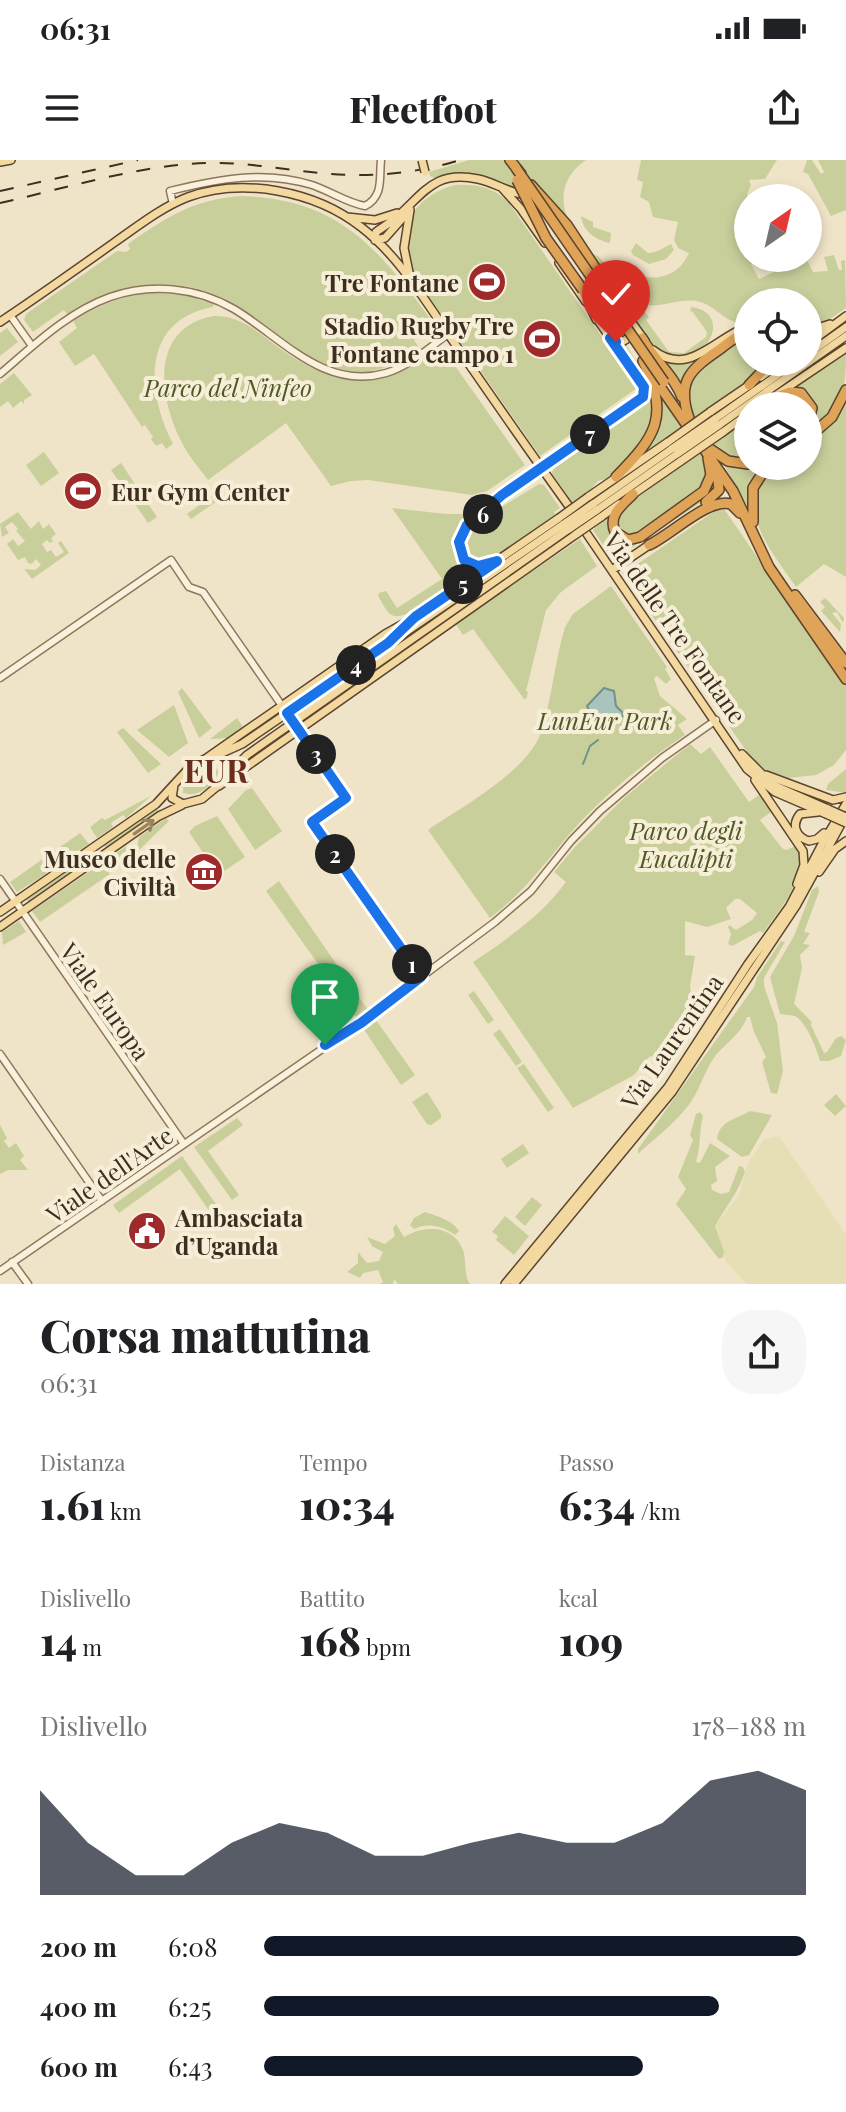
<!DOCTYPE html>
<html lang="it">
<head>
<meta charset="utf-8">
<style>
  body { margin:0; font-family:"Playfair Display",serif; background:#f6f6f6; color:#202124; height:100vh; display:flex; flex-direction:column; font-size:30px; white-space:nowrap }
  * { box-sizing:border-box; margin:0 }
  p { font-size:26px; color:#757577 }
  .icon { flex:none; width:44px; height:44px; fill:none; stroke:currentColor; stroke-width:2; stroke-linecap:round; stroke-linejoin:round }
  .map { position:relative; height:1124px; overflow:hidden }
  .drawer { display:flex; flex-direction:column; background:#fff; flex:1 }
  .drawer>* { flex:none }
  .needle { width:52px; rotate:34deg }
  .fabs { position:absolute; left:734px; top:24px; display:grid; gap:16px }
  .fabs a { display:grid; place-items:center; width:88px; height:88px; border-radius:50%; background:#fff; box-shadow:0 4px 12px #0003; font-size:40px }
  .pin { position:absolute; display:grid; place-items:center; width:68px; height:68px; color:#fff; margin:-82px -34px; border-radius:50% 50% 50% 0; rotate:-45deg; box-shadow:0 0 8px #0007 }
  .pin .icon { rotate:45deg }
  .km { position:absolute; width:40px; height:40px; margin:-20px; border-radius:50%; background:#222; color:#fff; font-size:22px; line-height:40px; text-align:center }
  .round { display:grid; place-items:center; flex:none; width:84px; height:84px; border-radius:32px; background:#f6f6f6 }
  .headline { display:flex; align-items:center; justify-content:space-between; height:136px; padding:0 40px }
  h1 { font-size:44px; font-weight:800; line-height:60px }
  .figures { display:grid; grid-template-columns:repeat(3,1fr); gap:12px; height:136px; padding:8px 40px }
  .figures div { display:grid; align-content:center }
  .figures b { font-size:40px; font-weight:800 }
  .figures small { font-size:22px; font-weight:400 }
  .figures p { font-size:22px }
  .chart { height:224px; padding:16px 40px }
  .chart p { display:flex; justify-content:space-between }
  .chart svg { width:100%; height:144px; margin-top:8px; fill:#111827; opacity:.7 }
  ul { padding:0 40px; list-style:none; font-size:26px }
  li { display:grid; grid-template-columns:128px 96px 1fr; align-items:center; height:60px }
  li i { height:20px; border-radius:10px; background:#111827 }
  .status { display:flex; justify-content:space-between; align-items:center; height:56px; padding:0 40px; background:#fff; direction:ltr }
  .status svg { height:22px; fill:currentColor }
  header { display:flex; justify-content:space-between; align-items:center; height:104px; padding:0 40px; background:#fff; font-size:36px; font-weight:800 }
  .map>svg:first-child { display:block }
</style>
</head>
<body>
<div class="status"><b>06:31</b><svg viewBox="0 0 49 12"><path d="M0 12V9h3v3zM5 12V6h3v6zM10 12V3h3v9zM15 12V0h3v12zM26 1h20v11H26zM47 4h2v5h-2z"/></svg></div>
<header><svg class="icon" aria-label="menu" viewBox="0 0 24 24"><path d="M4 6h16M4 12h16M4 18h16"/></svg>Fleetfoot<svg class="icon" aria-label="share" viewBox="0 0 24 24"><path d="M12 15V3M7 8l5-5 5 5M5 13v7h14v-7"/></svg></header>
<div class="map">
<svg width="846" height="1124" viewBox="0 0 846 1124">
  <rect width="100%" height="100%" fill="#f0e4c8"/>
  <path fill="#e6deb5" d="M 779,976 L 846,1075 L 846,1124 L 747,1124 L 726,1102 L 715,1066 L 739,1035 L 748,1003 L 764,980 Z"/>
  <path fill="#c9cf9b" d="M 469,0 L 586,0 C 549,25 563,64 589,91 C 592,94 597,95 600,98 C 604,102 610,118 613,125 L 545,38 L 513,30 L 502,23 L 482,16 L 460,13 L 434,18 L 430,16 L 429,12 Z
    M 641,0 L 777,0 L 765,19 L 749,20 L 751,25 L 747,34 L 748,98 L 762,98 L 751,104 L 759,119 L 774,112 L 773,109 L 779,106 L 781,109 L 798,98 L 806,98 L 813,112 L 828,111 L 824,97 L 834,95 L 839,110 L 842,110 L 841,101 L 845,100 L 846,148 L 827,161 L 808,167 L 808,142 L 748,142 L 748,162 C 725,167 717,144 696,141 C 670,137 642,161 627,127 L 630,112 C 653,123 678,118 689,93 L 678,88 L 674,80 L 678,62 L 653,57 L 649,42 L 640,37 L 643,22 L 637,20 Z
    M 807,0 L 812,0 L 821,14 L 824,12 L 818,0 L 846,0 L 846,50 L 831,56 L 808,14 L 803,12 Z
    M 455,25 C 476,24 494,27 509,43 L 637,228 L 540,296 L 410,110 C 398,69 411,37 455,25 Z
    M 240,36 C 341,38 380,91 435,165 L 414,180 L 420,189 C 341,245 300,186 236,145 C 183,112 117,121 68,155 L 64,150 L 33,172 L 24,160 L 26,154 L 117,91 L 126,92 L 130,89 L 128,84 C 167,57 192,40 240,36 Z
    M 581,56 L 593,62 L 593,67 L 611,73 L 610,83 C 596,80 583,72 581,56 Z
    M 636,83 L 648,93 C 657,93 664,87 671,84 L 674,90 L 666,99 L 649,104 L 633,95 L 631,91 Z
    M 153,133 L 184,135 L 214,144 L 213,147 C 141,160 146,232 173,284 L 166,289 L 162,283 L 156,286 L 151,279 L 153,277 L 145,265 L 142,267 L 94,194 L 75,206 L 59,182 L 77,168 L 73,161 C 98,145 123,135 153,133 Z
    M 625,141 L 644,151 L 649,157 L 646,160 L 669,192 L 684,193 L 706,177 L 707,172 L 692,151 L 690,152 L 691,147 C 739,153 700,219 658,191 C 645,182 634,159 625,145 Z
    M 213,156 C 240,155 258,172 278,187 C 314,214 362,233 404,210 C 412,206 418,200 425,196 L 430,204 L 446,193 L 525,305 L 487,331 L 472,335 L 368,320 L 351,321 L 331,326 L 286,263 L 208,320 C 198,307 187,294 180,279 C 158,234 151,168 213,156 Z
    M 7,168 L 18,182 L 0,196 L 0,173 Z
    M 748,176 L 748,202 L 768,202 L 745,225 L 695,259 C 667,217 717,193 748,176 Z
    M 625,183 L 653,228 L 653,263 L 631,299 L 609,318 L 598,321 L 590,330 L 572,342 L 552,314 L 553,309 L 646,242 L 646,226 L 617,185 Z
    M 846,191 C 846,238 842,243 808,274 L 813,242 L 803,231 L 788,230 Z
    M 656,195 L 679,204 L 699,197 L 701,199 L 682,228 Z
    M 14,213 L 32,235 L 24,240 L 24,244 L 21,241 L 13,248 L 8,241 L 0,247 L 0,224 Z
    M 657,226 L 683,267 L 635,301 L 651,277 Z
    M 846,237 L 846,417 L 824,404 L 796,427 C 772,392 729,344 774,306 L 808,306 L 808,282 C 826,270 837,257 846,237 Z
    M 748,249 L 748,251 L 541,394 L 541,392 Z
    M 748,259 L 748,301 L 722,294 L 713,284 Z
    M 44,292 L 59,313 L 41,326 L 26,305 Z
    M 701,292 L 707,303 L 706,324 L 636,377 L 619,373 L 615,362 L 620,350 Z
    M 721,300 L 751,307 L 764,306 L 749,349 Z
    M 121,303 L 157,357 L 148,363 L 111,310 Z
    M 713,318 L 717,324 L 711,336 L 613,400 L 593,370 L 611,352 L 609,363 L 638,381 Z
    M 539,324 L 544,325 L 560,348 L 554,352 L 557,356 L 491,402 L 482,403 L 468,400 L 461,384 L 466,370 L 472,365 Z
    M 216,333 L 220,339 L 191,359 L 187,354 Z
    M 722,346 L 846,526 L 846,590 L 834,605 L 816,615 L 788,618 L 767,611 L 752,599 L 623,414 Z
    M 392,348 L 446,354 L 477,354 C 461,368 451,380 462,402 L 476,409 L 436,437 L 434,435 C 424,442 402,463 390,454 C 385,450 381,440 378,436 L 379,433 L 386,431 L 397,448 L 442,419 Z
    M 18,352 L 31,369 L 39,361 L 43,369 L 49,364 L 56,374 L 51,378 L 53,381 L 50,383 L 47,380 L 42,384 L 47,392 L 51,390 L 56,397 L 64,392 L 58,383 L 61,381 L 69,393 L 32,419 L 24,409 L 35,410 L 41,405 L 36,399 L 32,404 L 28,403 L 25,397 L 18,400 L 7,384 L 13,379 L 18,386 L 25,381 L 16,371 L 18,369 L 12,362 L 5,367 L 9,373 L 2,377 L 0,364 Z
    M 580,379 L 597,406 L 561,432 L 546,450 L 526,531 L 528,532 L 526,539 L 524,539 L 473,469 L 463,475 L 455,463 Z
    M 611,426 L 667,507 L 665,509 L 671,519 L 666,524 L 657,516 L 654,518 L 660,536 L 687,559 L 678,565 L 685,575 C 643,603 599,639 567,677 C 539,710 525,731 490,758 L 428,670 C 463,646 529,611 542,570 C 552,536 555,501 565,467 L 573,454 Z
    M 825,438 L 844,458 L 843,463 L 837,452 L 832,453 L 841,464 L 840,472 L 821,451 L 825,447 L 820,442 Z
    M 182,528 L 212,568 L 199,578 L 178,532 Z
    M 174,545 L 188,583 L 169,597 L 137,570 Z
    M 237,558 L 243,567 L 228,578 L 210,579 Z
    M 123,568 L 161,604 L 148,613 L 117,572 Z
    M 690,584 L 701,594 L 710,587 L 749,642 L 759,635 L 771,652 L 760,660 L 782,688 L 786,690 L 796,686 C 811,713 779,751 763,773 L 760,771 L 732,786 L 728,784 L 731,774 L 728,767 L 729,765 L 736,770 L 752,760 L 757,753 L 740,739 L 735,739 L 726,748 L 731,759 L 707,767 L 685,761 L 685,795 L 695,796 L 690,826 L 695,862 L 669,903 L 650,896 L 634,915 L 573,948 L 473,802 C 507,779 541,756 566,722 L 554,712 L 575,687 L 625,637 Z
    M 212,606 L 219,611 C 214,626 198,638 183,633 C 182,617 198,608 212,606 Z
    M 846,609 L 846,633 L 826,630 L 828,624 Z
    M 252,628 L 282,671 L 255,690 L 228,649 L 246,630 Z
    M 151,636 L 126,658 L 123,655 L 111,663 L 113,667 L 97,678 L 90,667 L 102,658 L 105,660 Z
    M 157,648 L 160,651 L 106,688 L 104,685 Z
    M 217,656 L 245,697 L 218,715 L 189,672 L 195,666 Z
    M 166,658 L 169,661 L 136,693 L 126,698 L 129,701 L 119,707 L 112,696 L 128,685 L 132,689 L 138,684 L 139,677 Z
    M 80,673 L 89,684 L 60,704 L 53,702 L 46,707 L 46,714 L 17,732 L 10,722 Z
    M 94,692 L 96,695 L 28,742 L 26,739 Z
    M 102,703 L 110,714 L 40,762 L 32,751 Z
    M 279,721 L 368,850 L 356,857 L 266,731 Z
    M 818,726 L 819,732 L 804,772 L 810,773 L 803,784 L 810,785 L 800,795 L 802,808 L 794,844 L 812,862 L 811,865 L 824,893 L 827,892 L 836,878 L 841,876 L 846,880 L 841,896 L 829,901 L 820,901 C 816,888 809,869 799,859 C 795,854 787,856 780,854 L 770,817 L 794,776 L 812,730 Z
    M 19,761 L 26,772 L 3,785 L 2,772 Z
    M 781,781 L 785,782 L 764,818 L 764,826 L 777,863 L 783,911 L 777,934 L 771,933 L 762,902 L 766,897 L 754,872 L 750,857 L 747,857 C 742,873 726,883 716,895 C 704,910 700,931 688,946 C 674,964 654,979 638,994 L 638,989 L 754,827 L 757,817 Z
    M 474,831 L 494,860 L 488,864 L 468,835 Z
    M 376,860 L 415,915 L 401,925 L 365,871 L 365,867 Z
    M 500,869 L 522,902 L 516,906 L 493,874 Z
    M 524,904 L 554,948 L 548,952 L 517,908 Z
    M 427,932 L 441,954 L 441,958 L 431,965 L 427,964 L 412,942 Z
    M 836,934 L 846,946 L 835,956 L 824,945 Z
    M 750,951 L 772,955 L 749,995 L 742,997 L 717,979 C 719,961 736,959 750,951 Z
    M 700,952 L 703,956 C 699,971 701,986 696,1002 L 700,1003 L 710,983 L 730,996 L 715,1007 L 717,1021 L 711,1025 L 712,1030 L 721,1034 L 729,1032 L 739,1006 L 743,1007 L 745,1012 C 739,1031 725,1048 715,1066 L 724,1092 L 723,1097 L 719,1099 L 676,1044 L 686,1029 L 678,1017 L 693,980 L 690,975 L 696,954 Z
    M 237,958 L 243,965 L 208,991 L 239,1035 L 232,1040 L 194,987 Z
    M 0,965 L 7,978 L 4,981 L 9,988 L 16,983 L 24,996 L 20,1000 L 28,1010 L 8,1010 L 0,1014 Z
    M 523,984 L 529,993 L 507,1008 L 501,999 Z
    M 182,996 L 218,1047 L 210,1052 L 180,1009 L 119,1053 L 113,1045 Z
    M 532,1037 L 542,1045 L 525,1066 L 515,1057 Z
    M 425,1052 C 436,1056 453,1060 459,1071 L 455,1075 C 443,1066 428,1062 414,1069 L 410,1065 L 414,1058 Z
    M 505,1056 L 529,1076 L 514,1095 L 496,1080 L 498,1076 L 492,1072 Z
    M 396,1064 L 404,1077 C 425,1064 456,1065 464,1093 C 466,1103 464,1116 470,1124 L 398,1124 L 394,1119 L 393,1124 L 380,1124 L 383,1122 L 378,1110 L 363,1113 L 360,1118 L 347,1112 L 358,1103 L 358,1092 L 367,1103 L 379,1101 L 383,1092 L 372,1086 L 367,1077 L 385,1084 L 395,1076 L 393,1068 Z"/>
  <path fill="#a9c4bc" stroke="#6f938a" stroke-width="2" d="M 604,528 L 614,531 L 616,546 L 624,554 L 613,567 L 605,569 L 595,564 L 587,546 Z"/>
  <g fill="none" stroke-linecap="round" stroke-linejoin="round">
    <path stroke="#6f938a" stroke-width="2" d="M 583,573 L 589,564
      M 583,604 L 590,586 L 598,580"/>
    <path stroke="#ccc0a6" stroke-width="9" stroke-dasharray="9 4.5" stroke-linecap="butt" d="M 686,264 L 704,289"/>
    <g stroke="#8d765c" stroke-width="9">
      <path id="minor" d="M 173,44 L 170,31 C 218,19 264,10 312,25 C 330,31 347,43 365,46 C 384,36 379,18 381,0
        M 10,155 L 32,186
        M 0,214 C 33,186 68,152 110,137 C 151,123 196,127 234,149 C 281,177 324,231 386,213 C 409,206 429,188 448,174
        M 0,518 L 171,400 L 189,427 L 203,432 L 346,638 L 312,662 L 421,817
        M 0,719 L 184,984
        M 0,894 L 102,1041
        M 12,1102 L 28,1124
        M 0,1111 L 357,865 L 495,762 L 531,731 L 571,681 L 600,651 L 662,598 L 716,560"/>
    </g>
    <g stroke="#5b4430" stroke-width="10">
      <path id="major" d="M 0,2 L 11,0
        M 502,28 L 521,49 L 545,83
        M 410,50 L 404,88 L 410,117
        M 347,57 L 375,60 L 397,53
        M 375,80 L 376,72 C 383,67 390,63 397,57 C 425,32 435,10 478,19 C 493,22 506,31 521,34
        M 375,80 L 385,78 L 408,52
        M 559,103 L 586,142
        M 620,146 L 645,181
        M 0,162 C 39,136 77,109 115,82 C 138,66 162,47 188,37 C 243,17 315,31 361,67 C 399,96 426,142 453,181 C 491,236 529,291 568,345
        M 808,171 L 830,164
        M 612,179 L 622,182 L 636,173
        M 808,184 L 846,156
        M 653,190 C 688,218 715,178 748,166
        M 808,194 L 846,167
        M 761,217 L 782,202
        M 760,246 L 846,188
        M 710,252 L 751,224
        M 715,259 L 796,202
        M 719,265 L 846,176
        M 723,272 L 748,254
        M 588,337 L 668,282
        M 629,337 L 681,301
        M 593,344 L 673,288
        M 597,350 L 677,294
        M 601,357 L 619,344
        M 587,374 L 747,609 L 775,632 L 826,654
        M 497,401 L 478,406 L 464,400 L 459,382 L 467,365 L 502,335 L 644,235 L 644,227 L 595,156
        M 612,410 L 649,385
        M 742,594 L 773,625 L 828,649
        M 211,598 L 242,584 L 564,364
        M 205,599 L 385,474 L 415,457 L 559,358
        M 766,615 L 833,640 L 846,637
        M 225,617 L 247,595 L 569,369
        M 755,620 L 803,691 L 804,705 L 797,724
        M 174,625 L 172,638 L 183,644 L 202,639 L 220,624
        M 219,626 L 575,375
        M 818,652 L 800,654 C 791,665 796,677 809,681 L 817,679 L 824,673
        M 819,712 L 835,689 L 846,681
        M 0,752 L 156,644 L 190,607 L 205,599 L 221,598 L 228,604 L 226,614
        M 0,767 L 159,656 L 182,645
        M 505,1124 L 668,927 L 748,804 L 789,747 L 822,684 L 846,644
        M 514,1124 L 672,932 L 796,746 L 845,657"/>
    </g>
    <g stroke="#5b4430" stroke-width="12">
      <path id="highway" d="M 510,0 L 521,14
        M 531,25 L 567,65 L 621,147
        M 583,130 L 597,159
        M 642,178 C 654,200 673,214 682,237
        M 659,225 L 686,264
        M 749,225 L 771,202
        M 765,242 L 790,232 L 801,233 L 812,248 L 808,265
        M 689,258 C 676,221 691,209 720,189 C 729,182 737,175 748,173
        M 808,278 L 832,257 L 846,230
        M 704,289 L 733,331 L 769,407 L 846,519
        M 710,289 L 728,301 L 748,304
        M 616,317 C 656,276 670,257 643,201
        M 633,334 C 621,346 608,355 615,372 L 628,380 L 640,377 L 704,331 L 711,315 L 708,298
        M 706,342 L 719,330 L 717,312
        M 753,362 L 753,328 L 767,306
        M 649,385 C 671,375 709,337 731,344 L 740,353
        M 795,435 L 846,503"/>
    </g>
    <use href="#minor" stroke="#faf1dc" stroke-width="6"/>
    <use href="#major" stroke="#f3d9a0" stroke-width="7"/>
    <use href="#highway" stroke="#e0a458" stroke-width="9"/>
    <path stroke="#3d2e20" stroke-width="2" stroke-dasharray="14 14" stroke-linecap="butt" d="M 0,31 L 138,0
      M 0,43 C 67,28 142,4 211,3 C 247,2 284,10 321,13 C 368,18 415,14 460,0"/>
    <g stroke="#5b4430" stroke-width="10" stroke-linecap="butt">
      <path id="major-bridge" d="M 422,0 L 425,12
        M 668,282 L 710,252
        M 673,288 L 715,259
        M 677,294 L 719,265
        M 681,301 L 723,272
        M 559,358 L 588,337
        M 564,364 L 593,344
        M 569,369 L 597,350
        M 575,375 L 601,357
        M 828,649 L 846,657
        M 826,654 L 846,663"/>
    </g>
    <g stroke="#5b4430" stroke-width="12" stroke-linecap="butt">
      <path id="highway-bridge" d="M 516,8 L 664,222
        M 517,20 L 546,78 L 583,130"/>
    </g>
    <use href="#major-bridge" stroke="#f3d9a0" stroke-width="7"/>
    <use href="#highway-bridge" stroke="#e0a458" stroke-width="9"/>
  </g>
  <defs><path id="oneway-shaft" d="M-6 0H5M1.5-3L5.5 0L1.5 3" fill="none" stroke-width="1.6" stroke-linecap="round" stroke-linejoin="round" transform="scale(2)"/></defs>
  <use stroke="#988460" href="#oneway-shaft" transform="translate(144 667) rotate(-35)"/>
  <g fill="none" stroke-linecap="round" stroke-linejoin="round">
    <g stroke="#fff" stroke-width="16">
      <path id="route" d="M 325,885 L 361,863 L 421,817 L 312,662 L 346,638 L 287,553 L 388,483 L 415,457 L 497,401 L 478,406 L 464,400 L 459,382 L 467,365 L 502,335 L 643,237 L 644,227 L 610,178 L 616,182"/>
    </g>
    <use href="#route" stroke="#1a73e8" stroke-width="10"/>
  </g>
  <defs>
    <g id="stadium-disc" transform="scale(2)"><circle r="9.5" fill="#9e2a2b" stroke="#f7eed8"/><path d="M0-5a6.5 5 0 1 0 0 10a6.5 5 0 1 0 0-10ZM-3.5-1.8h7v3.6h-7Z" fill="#fff"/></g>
    <g id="museum-disc" transform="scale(2)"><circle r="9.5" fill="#9e2a2b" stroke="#f7eed8"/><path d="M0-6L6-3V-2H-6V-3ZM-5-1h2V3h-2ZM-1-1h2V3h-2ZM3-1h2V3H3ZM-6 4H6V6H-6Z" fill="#fff"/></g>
    <g id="civic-disc" transform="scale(2)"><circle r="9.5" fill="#9e2a2b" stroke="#f7eed8"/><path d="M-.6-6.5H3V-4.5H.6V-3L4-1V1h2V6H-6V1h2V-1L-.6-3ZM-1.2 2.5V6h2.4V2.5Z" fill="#fff"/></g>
  </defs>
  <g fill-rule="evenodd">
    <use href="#stadium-disc" x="487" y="122"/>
    <use href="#stadium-disc" x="542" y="179"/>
    <use href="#stadium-disc" x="83" y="331"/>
    <use href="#museum-disc" x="204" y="712"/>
    <use href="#civic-disc" x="147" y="1071"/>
  </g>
  <g text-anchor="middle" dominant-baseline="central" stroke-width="8" stroke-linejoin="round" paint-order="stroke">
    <g font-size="24" font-weight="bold" fill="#3d2e20" stroke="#f7eed8" text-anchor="end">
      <text x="459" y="122">Tre Fontane</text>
      <text x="514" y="165">Stadio Rugby Tre<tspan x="514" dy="28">Fontane campo 1</tspan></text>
      <text x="111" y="331" text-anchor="start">Eur Gym Center</text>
      <text x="176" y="698">Museo delle<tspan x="176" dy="28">Civiltà</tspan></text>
      <text x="175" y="1057" text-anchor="start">Ambasciata<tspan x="175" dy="28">d’Uganda</tspan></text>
    </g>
    <g font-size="24" font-style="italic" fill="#4d5a26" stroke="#f7eed8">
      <text x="228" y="227">Parco del Ninfeo</text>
      <text x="605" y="560">LunEur Park</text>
      <text x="686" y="670">Parco degli<tspan x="686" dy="28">Eucalipti</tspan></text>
    </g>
    <g font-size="24" fill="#3d2e20" stroke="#f7eed8">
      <text transform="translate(676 467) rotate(55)">Via delle Tre Fontane</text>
      <text transform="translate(106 841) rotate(55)">Viale Europa</text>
      <text transform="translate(671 881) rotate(-55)">Via Laurentina</text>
      <text transform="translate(109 1014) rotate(-35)">Viale dell'Arte</text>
    </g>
    <g font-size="32" font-weight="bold" fill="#6b2e1e" stroke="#f7eed8">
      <text x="216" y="609">EUR</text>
    </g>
  </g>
</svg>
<div class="fabs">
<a><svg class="needle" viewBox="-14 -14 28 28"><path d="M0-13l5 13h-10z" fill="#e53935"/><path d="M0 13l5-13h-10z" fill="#757577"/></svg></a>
<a><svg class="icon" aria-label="locate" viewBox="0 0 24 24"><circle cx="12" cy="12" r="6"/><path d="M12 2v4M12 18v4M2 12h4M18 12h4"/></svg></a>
<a><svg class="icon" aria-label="layers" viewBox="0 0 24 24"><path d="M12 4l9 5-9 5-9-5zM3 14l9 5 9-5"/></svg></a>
</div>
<div class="pin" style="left:325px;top:885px;background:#1e9e55"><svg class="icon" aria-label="arrive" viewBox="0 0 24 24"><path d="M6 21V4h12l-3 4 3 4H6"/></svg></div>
<div class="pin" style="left:616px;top:182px;background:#d93025"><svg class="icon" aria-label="check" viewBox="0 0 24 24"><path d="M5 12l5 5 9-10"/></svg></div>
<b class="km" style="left:412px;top:804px">1</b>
<b class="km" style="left:335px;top:694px">2</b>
<b class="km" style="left:316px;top:594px">3</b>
<b class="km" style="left:356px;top:505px">4</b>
<b class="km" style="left:463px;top:424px">5</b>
<b class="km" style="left:483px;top:354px">6</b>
<b class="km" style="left:590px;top:274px">7</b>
</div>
<section class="drawer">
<div class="headline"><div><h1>Corsa mattutina</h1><p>06:31</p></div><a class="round"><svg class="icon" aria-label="share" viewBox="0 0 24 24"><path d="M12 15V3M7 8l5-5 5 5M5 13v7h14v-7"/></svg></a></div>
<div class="figures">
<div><p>Distanza</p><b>1.61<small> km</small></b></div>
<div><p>Tempo</p><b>10:34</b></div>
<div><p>Passo</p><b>6:34<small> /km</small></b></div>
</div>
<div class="figures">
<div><p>Dislivello</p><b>14<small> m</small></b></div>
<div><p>Battito</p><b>168<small> bpm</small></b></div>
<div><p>kcal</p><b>109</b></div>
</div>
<div class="chart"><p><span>Dislivello</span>178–188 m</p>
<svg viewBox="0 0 160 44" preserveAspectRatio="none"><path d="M0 44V12L10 28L20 38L30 38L40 28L50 22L60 25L70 32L80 32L90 28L100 25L110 28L120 28L130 22L140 9L150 6L160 12V44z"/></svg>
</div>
<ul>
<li><b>200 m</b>6:08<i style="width:100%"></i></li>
<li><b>400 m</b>6:25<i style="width:84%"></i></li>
<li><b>600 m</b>6:43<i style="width:70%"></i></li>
</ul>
</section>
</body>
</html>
